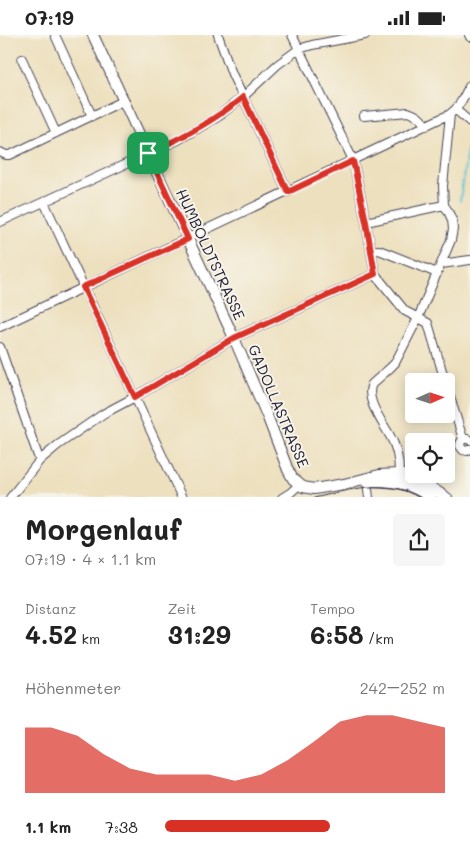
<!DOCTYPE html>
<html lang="de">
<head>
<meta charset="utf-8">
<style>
  body { margin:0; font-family:Mali,sans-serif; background:#f6f6f6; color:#222; height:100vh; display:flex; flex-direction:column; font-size:19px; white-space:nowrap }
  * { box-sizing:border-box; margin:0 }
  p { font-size:16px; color:#767676 }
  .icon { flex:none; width:28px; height:28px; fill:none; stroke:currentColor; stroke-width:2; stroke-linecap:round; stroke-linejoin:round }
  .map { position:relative; height:462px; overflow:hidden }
  .panel { display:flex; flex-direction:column; background:#fff; flex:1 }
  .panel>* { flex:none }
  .needle { width:32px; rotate:87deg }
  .controls { position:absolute; left:405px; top:338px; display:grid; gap:10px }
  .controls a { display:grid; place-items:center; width:50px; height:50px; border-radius:5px; background:#fff; box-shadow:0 2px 12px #0003; font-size:25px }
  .pin { position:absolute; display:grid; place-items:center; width:42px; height:42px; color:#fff; margin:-21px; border-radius:10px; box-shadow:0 2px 8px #0006 }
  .round { display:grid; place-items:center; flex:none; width:52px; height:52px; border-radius:5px; background:#f6f6f6 }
  .headline { display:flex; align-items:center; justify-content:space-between; height:85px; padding:0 25px }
  h1 { font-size:28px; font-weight:800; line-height:38px }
  .stats { display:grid; grid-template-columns:repeat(3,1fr); gap:8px; height:85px; padding:5px 25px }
  .stats div { display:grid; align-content:center }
  .stats b { font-size:25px; font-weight:800 }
  .stats small { font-size:14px; font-weight:400 }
  .stats p { font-size:14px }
  .chart { height:140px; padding:10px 25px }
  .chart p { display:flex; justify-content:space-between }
  .chart svg { width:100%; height:90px; margin-top:5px; fill:#d93025; opacity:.7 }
  ul { padding:0 25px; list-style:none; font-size:16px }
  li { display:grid; grid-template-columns:80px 60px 1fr; align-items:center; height:38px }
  li i { height:12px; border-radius:6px; background:#d93025 }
  .status { display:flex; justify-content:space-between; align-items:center; height:35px; padding:0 25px; background:#fff; direction:ltr }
  .status svg { height:14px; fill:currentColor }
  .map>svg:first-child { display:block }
</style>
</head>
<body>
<div class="status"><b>07:19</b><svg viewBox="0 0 49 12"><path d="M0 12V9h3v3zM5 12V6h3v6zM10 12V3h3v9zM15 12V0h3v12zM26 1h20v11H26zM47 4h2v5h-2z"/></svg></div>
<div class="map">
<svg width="470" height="463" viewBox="0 0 470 463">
  <rect width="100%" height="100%" fill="#f7f3e8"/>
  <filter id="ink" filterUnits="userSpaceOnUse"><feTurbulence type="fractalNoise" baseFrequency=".02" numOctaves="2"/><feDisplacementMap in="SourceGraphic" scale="10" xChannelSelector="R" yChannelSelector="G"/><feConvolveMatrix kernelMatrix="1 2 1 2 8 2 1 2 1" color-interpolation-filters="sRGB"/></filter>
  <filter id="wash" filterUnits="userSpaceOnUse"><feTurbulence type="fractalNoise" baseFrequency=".0096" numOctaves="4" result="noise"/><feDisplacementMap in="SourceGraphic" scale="20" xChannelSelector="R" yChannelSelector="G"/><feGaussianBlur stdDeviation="1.12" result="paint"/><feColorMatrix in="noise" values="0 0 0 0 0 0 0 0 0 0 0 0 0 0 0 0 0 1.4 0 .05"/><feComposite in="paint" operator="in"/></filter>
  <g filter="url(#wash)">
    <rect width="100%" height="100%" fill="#ede0be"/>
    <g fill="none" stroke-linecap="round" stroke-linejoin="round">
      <path stroke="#58c3d3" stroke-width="2" d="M 460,166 L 469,101"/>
    </g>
  </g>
  <g filter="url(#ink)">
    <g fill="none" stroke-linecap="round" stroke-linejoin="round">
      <g stroke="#403e4f" stroke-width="10">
        <path id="minor" d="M 55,0 L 92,81
          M 218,0 L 232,39 L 288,157
          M 292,0 L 353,125 L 366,187 L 375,239 L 405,276 L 428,288 L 445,346
          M 469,0 L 470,2
          M 22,24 L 56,98
          M 456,75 L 470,87
          M 364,81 L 408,77 C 417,80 421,83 426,91
          M 0,117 L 6,120 L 10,120 L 123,66
          M 44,167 L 182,463
          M 0,187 L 178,105 L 216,83 L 243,62 L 277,30 L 299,14 L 312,10 L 365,0
          M 366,187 L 444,170
          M 371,216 L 379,215 L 437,238
          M 441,229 L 470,225
          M 0,292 L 450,79 C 461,71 464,60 470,50
          M 0,312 L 38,421 L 40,425
          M 446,349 L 463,404
          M 470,405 C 465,402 460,405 460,411 L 463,415 L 467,416 L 470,414
          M 399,444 C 399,432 399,421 394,409 C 388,393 363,366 372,349 L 390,333 L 395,328 L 418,283 L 451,205 L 453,194 L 452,185 L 448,176 L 444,170 L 443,151 L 450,79
          M 367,446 L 369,463
          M 10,463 L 40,425 L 58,410 L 103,379 L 135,362 L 234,303 L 375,239
          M 282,463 L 290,458 L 299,450"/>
      </g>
      <g stroke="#403e4f" stroke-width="12">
        <path id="major" d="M 93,0 L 234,303 L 268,383 L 288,435 L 293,444 L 303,452 L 314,454 L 344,449 L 379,440 L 399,439 L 418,444 L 447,463
          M 372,446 C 397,447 410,448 431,463"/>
      </g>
      <use href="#minor" stroke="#fff" stroke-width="8"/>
      <use href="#major" stroke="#fff" stroke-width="10"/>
      <path stroke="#22223b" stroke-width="1" d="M 314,463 C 349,455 386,442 420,463"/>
    </g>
  </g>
  <g fill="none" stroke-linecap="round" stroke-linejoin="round" filter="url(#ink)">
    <g stroke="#fff" stroke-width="10">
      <path id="route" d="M 243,62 L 288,157 L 353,126 L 366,187 L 375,239 L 234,303 L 135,362 L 83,252 L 188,204 L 148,118 C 182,103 214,86 243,62 Z"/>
    </g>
    <use href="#route" stroke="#d93025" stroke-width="6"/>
  </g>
  <g text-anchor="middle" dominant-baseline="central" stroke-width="4" stroke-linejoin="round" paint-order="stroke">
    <g font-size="15" fill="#22223b" stroke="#f7f3e8">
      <text transform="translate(211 219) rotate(65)">HUMBOLDTSTRASSE</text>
      <text transform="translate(279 371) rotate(67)">GADOLLASTRASSE</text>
    </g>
  </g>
</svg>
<div class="controls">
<a><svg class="needle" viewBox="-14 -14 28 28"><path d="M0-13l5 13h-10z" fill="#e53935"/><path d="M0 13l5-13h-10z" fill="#767676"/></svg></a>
<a><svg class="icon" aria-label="locate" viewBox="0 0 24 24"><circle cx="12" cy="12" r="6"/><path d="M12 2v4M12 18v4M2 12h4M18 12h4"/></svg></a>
</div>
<div class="pin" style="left:148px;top:118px;background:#1e9e55"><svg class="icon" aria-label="arrive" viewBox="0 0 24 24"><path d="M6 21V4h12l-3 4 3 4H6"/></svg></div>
</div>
<section class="panel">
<div class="headline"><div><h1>Morgenlauf</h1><p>07:19 · 4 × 1.1 km</p></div><a class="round"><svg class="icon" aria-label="share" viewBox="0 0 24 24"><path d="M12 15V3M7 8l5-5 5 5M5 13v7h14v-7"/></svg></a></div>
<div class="stats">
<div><p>Distanz</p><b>4.52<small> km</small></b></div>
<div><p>Zeit</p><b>31:29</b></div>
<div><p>Tempo</p><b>6:58<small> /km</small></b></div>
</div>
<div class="chart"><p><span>Höhenmeter</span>242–252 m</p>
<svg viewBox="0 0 160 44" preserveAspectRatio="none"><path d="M0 44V12L10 12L20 16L30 25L40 32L50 35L60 35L70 35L80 38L90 35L100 28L110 19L120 9L130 6L140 6L150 9L160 12V44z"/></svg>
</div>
<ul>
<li><b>1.1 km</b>7:38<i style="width:59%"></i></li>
</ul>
</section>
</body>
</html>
